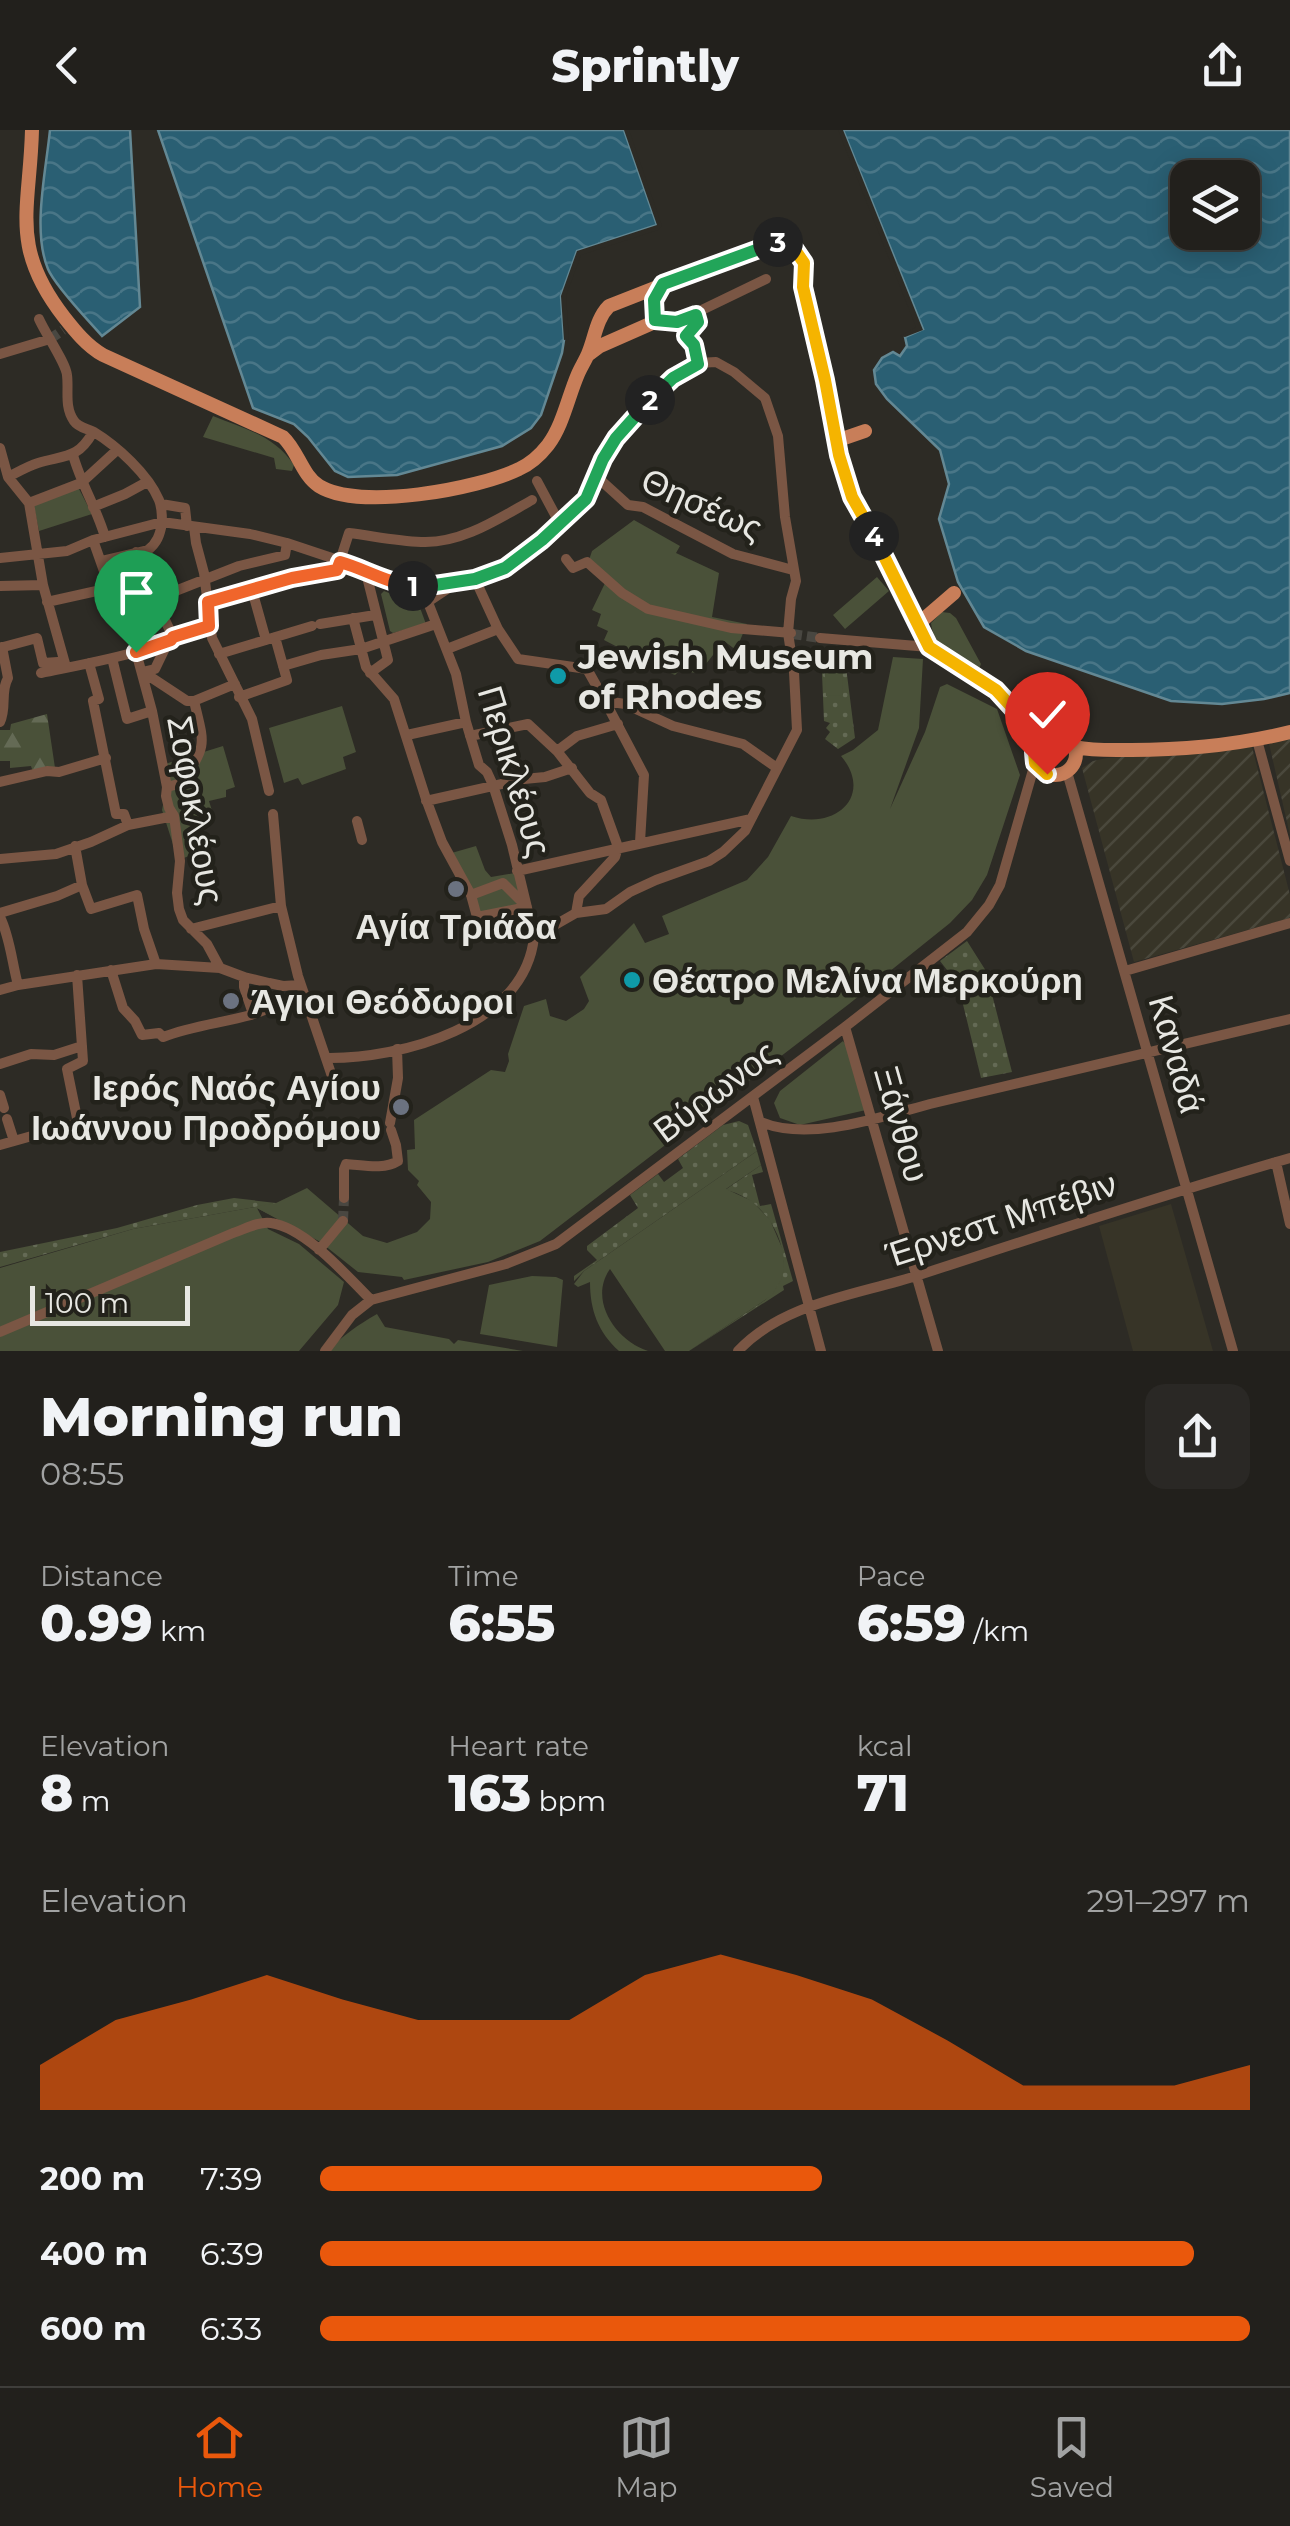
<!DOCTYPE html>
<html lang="en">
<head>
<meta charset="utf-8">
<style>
  body { margin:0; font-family:Montserrat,sans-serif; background:#2a2825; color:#f1f3f6; height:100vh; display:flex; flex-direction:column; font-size:38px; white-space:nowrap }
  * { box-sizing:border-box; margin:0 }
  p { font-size:32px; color:#a2a3a3 }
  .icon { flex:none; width:55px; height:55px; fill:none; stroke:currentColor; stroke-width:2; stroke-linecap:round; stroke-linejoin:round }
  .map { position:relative; height:1221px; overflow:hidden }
  .side { display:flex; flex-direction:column; background:#22201c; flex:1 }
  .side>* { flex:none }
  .controls { position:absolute; left:1170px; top:30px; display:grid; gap:20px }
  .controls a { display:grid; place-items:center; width:90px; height:90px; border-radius:20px; background:#22201c; box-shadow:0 5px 25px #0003,0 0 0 2px #3f3e3b; font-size:50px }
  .scale { position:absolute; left:30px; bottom:25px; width:160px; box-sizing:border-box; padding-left:10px; border:5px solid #e7e7e2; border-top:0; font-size:28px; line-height:35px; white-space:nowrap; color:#e7e7e2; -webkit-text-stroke:8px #23221b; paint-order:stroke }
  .pin { position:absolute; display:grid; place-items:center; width:85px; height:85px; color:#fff; margin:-102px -42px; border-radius:50% 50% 50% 0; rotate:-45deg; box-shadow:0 0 10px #0007 }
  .pin .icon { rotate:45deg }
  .km { position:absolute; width:50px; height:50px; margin:-25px; border-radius:50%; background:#222; color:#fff; font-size:28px; line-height:50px; text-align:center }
  .round { display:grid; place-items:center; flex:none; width:105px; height:105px; border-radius:20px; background:#2a2825 }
  .headline { display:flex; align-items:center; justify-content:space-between; height:170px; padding:0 40px }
  h1 { font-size:55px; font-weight:800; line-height:75px }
  .figures { display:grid; grid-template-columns:repeat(3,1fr); gap:15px; height:170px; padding:10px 40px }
  .figures div { display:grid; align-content:center }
  .figures b { font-size:50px; font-weight:800 }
  .figures small { font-size:28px; font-weight:400 }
  .figures p { font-size:28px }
  .chart { height:280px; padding:20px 40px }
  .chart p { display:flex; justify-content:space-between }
  .chart svg { width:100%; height:180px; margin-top:10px; fill:#ea580c; opacity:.7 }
  ul { padding:0 40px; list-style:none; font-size:32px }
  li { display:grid; grid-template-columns:160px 120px 1fr; align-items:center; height:75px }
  li i { height:25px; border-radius:12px; background:#ea580c }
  header { display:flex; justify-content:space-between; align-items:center; height:130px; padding:0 40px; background:#22201c; font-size:45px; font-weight:800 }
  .tabs { display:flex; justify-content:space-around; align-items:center; height:140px; border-top:2px solid #3f3e3b; background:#22201c; font-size:28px; color:#a2a3a3 }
  .tabs a { display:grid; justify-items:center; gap:5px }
  .tabs .selected { color:#ea580c }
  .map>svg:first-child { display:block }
</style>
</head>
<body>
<header><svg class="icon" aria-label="back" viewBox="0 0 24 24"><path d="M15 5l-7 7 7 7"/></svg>Sprintly<svg class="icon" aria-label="share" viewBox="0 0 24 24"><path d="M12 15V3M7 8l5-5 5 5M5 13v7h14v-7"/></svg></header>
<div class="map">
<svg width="1290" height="1221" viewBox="0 0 1290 1221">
  <defs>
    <pattern id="industrial-furrows" width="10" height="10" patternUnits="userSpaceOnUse" patternTransform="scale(2.5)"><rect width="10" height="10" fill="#373427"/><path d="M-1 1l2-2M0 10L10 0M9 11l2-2" fill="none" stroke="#4a483c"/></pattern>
    <pattern id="grass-dots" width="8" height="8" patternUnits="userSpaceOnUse" patternTransform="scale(2.5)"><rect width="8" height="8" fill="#4a5139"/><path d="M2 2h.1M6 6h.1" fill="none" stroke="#646a55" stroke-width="1.8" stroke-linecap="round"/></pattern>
    <pattern id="forest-firs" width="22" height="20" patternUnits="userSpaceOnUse" patternTransform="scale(2.5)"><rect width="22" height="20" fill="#4a5139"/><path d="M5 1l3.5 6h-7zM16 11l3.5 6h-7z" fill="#646a55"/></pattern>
    <pattern id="water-waves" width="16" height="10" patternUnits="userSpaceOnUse" patternTransform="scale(2.5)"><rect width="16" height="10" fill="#2a5f73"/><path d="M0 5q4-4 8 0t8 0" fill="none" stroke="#497687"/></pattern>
  </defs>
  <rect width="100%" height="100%" fill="#2d2b25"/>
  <path fill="#373427" d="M 1171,1074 L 1213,1221 L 1133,1221 L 1099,1096 Z"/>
  <path fill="url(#industrial-furrows)" d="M 1290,603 L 1290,705 L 1268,609 Z
    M 1252,617 L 1290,765 L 1290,788 L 1134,832 L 1082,638 L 1093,631 L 1107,628 Z"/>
  <path fill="url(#grass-dots)" d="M 821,520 L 844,521 L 855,608 L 838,619 L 825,609 L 830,602 L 826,598 L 830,593 L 824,591 Z
    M 967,811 L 986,841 L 1012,942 L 981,948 L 958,854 L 940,831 Z
    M 739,991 L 748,995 L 757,1021 L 584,1141 L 574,1151 L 574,1146 L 597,1130 L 587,1120 L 587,1116 L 638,1078 L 630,1065 L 658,1044 L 664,1052 L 683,1038 L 678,1029 L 723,995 Z
    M 761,1035 L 763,1042 L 752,1045 L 760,1076 L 771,1074 L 793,1151 L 783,1156 L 784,1160 L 689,1221 L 765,1170 C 806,1136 771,1068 725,1060 Z
    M 234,1068 L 276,1073 L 321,1112 L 255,1077 L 133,1099 L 0,1137 L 0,1122 L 117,1098 L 197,1075 Z"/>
  <path fill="url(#forest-firs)" d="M 47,584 L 55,638 L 33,642 L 31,636 L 10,638 L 10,631 L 0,631 L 0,600 L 10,600 L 11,594 Z"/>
  <path fill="#4a5139" d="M 213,286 C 245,299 274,305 294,335 L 292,341 L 276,339 L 274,328 L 203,307 Z
    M 78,357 L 92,384 L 39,401 L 33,372 Z
    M 634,390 L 680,416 L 676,423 L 719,443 L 712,487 L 747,494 L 736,520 L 724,511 L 702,539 L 695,543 L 680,540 L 675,545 L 629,527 L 629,523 L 604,510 L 608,501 L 597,496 L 601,484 L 592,480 L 606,451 L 587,436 L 592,421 Z
    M 877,447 L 889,461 L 845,499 L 833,485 Z
    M 384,461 L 419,475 L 426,494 L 393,503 L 390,501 L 381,464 Z
    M 942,482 L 950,483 L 956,488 L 981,534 L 979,539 L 975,541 C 955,528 934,519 931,493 Z
    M 893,527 L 923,529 L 919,598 L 890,679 L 925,602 L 940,557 L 947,554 L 997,579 L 1020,645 L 987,745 L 972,770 L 950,793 L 849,874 L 540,1111 L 488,1132 L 404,1150 L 402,1147 L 358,1142 L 319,1111 L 257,1078 L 268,1099 L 299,1114 L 344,1152 L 338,1175 L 299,1221 L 0,1221 L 0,1138 L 133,1099 L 276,1073 L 307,1058 L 363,1106 L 387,1113 L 417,1102 L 430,1089 L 431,1072 L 417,1055 L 419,1051 L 408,1040 L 407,1020 L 415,1019 L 414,990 L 491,940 L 505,942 L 509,931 L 508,924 L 524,876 L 546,869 L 550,886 L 566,891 L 584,879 L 589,871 L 580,847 L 634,793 L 645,813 L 669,804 L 662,786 L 747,750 L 768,727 L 791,686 C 836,701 874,665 841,626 L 853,620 L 878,600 Z
    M 841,528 L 843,565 L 826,566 L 824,529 Z
    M 342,576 L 356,622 L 343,627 L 346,639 L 302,655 L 298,648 L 284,653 L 269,598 Z
    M 223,616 L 235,657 L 226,660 L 226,667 L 209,671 L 214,687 L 200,692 L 206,720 L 178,730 L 162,680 L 168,649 L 165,634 Z
    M 476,716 L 485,740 L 491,747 L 515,743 L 522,776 L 492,784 L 496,801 L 483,807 L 474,766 L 448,724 Z
    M 843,911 L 850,920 L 866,980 L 800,995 L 780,988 L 774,973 L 780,961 Z
    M 757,1021 L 761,1035 L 726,1059 L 752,1071 L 770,1090 L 783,1120 L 784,1138 L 781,1150 L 772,1165 L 765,1170 L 689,1221 L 665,1221 L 610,1139 C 588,1170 616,1211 648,1221 L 619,1221 C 598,1202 590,1180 590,1152 L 578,1157 L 574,1154 L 584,1141 Z
    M 532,1146 L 556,1147 L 563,1150 L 557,1217 L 480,1204 L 489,1155 Z
    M 377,1184 L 385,1197 L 449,1209 L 454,1214 L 458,1210 L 523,1221 L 328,1221 C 343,1205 358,1195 377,1184 Z"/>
  <path fill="url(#water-waves)" stroke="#638894" stroke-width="2.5" fill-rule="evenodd" d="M 50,0 L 130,0 L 140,177 L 102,206 C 89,191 55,156 48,139 C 32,101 46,41 50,0 Z
    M 158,0 L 624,0 L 657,95 L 577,121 L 561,166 L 564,210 L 562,223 L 541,285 L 531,298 L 502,316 L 397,345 L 348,347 L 335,341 L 308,307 L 294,294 L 253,278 Z
    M 843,0 L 1290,0 L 1290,563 L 1264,569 L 1222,574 L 1171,571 L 1026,521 L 984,497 L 958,452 L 939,389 L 949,354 L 940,320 L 887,269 L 876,254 L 874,240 L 882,228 L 893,222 L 900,226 L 907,216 L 905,207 L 923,199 ZM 1188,48 L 1242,48 L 1242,102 L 1188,102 Z"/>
  <path fill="#2d2b25" d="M 624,0 L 629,0 L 662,96 L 658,100 L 581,125 L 566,166 L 569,209 L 564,210 L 561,166 L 577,121 L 657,95 Z
    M 838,0 L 843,0 L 923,200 L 905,207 L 900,206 L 916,197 Z"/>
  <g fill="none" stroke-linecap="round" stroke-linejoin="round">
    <path stroke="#494741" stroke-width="10" stroke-dasharray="10 5" stroke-linecap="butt" d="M 50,209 L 63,200
      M 792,504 L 820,508
      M 343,1091 L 344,1068"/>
    <path stroke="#7a5644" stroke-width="10" d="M 696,185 L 698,191 L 686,206 L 694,215 L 698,233
      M 39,189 C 45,203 66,233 67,245 C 69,260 64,277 74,291 C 79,298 86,298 94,302 C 117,316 148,344 159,370 C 162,377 162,386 162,393 C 160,405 157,413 148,420 L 101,431
      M 655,190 L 677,192 L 766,149
      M 0,224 L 50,209
      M 0,318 L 8,347 L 29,373 L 43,455 L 66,537
      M 73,325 C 81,354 97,379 105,407
      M 596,346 L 628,375 L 643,377 L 733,424 L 793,440
      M 8,347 C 18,342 28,336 38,333 C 65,325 78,329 93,302
      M 537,351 L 560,394
      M 29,373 L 81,353 L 117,320
      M 161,374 L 185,378 L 187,396
      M 93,377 L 125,364 L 147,352
      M 194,397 L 196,413 L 204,443 L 212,508 L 252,589 L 269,661
      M 136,422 L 144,447 L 148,449 L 155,469 L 173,507
      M 0,428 L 67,421 L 93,410 L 162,392 L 250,404 L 287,413 L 365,439 L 394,453 L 422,457 L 475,449 L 505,437 L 542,410 L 586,369 L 603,329 L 616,308 L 655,264 L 673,248 L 698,233 L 716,232 L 734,242 L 765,268 L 778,306 L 785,387 L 796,451 L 791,469 L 788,503 L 794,542 L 797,600 L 745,701 L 723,722 L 709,731 L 656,750 L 630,762 L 606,779 L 576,783 L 534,807 C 525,896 401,929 326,928
      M 566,429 L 573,438 L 587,432 L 622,463 L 648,479 L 731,498 L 791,503
      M 365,439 L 388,530 L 370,543
      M 106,447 L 139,436
      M 475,449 L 498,499 L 518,529 L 587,539 L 605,571 L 625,574 L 673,596 L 743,614 L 777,638
      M 0,456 L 43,455
      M 422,457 L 456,544 L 466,592 L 479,635 L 487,642 L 493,655 L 512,715 L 534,807
      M 252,460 L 266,510
      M 155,469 L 239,436 L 285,425 L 287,413
      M 47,472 L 110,458 L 93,410
      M 208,472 L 292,447 L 337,440 L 349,403 C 373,406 397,411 421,412 C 461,414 498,389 532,370
      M 426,473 L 453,455
      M 353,488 L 366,537 L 394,569 L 426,669 L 442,712 L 471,765
      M 320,494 L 375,485
      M 820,508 L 929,517
      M 0,518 L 37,508 L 43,533 L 58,532
      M 447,519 L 498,499
      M 136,522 L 152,581 L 167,657 L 166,666 L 169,678 L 174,686 L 180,731 L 177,763 L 179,779 L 183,790 L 207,814 L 220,838
      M 219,524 L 312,496
      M 112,528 L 127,589 L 152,581
      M 89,533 L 99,569 L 93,571 L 116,684 L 124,684 L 128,695 L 174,686
      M 283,536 L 321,525 L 361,519 L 436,494
      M 142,542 L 155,539 L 168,512
      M 143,542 L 187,571 L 194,571 L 235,554
      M 41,543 C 75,536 109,530 143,520 C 166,513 186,503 209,496
      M 239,567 L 287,550 L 275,507
      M 605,571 L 644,645 L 640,712
      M 0,592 C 7,578 0,562 8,548 L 2,517
      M 407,605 L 466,592
      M 470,606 L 528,594 L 557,621 L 590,663 L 601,670 L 618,717
      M 1257,610 L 1290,731
      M 557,621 L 577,606 L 618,594
      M 1067,642 L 1233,1221
      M 0,652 L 47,641 L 59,642 L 106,628
      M 167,657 L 182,653 C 207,613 205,617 194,571
      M 426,671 L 524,649 L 545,647 L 572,638
      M 273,684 L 281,776 L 298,846 L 338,964
      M 357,691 L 362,710
      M 75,716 L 82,755 L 91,779 L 137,765 L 144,799 L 156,834
      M 0,729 L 56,724 L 91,712 L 128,695
      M 517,741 L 751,689
      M 503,753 L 527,777 L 477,787 L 471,765 Z
      M 0,783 L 57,766 L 82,755
      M 576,783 L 579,766 L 615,727 L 618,717
      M 0,787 C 10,807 12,833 18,855
      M 191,799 L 281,776
      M 111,840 L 123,878 L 135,891 L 142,905 L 159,903 L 163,907 C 191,896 221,893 251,885 C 270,879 286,869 303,864
      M 1125,841 L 1290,793
      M 244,847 L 244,857 L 253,884
      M 0,860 L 18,855 L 156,834 L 220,838 L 244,847 L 269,853 L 283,856 L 300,855
      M 845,897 L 938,1221
      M 0,934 L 31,924 L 54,925 L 82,916
      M 0,965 L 4,978
      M 753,967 L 821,1221
      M 7,989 L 14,1011
      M 761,992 C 809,1012 881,987 930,974 L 1290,889
      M 390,993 L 398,948 L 397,919
      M 0,1015 L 78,993 L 67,939 L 83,931 L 77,845
      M 1276,1032 L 1290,1094
      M 344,1068 L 344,1039 L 346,1034 C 363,1035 384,1040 398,1031 L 396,1015 L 391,1000
      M 319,1120 L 343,1091
      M 0,1202 L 233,1103 C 245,1099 259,1091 271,1093 C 306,1098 347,1146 371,1170
      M 325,1221 L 352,1185 L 371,1170 L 506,1134 L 556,1114 L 845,897 L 967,802 L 989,775 L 1000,755 L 1035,633
      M 738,1221 C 784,1172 858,1165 919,1145 C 1042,1105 1165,1064 1290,1028"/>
    <path stroke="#c87e59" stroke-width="14" d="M 32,0 C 30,80 9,116 64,187 C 75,201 87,216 103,225 L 283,307 C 298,321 302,345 319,356 C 359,381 478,359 519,339 C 530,334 541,324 548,315 C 563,295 568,267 578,244 C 581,237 585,231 588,224 C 595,208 596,189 609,176 L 772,112 L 787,113 L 793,117 L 804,133 L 803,157 L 825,250 L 839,325 L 852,367 L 929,517 L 995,560 L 1027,595 L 1036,615
      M 588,225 L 600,216 L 650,194 L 655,190 L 654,170 L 663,155
      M 836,311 L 865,301
      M 918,494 L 954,463
      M1034 624a21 21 0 1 1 42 0a21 21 0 1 1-42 0Z
      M 1075,617 C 1094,621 1111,620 1131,620 C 1184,620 1238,615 1290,602"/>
  </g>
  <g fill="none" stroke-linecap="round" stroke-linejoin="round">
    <g stroke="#fff" stroke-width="20">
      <path id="split-1" d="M 136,522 L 171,510 L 173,507 L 209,496 L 208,472 L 292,448 L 337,440 L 340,432 C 365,439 387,453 413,456"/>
    </g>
    <g stroke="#fff" stroke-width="20">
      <path id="split-2" d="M 413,456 L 422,457 L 475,449 L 505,438 L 542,410 L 586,369 L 603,329 L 616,308 L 650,270"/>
    </g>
    <g stroke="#fff" stroke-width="20">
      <path id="split-3" d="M 650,270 L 673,248 L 698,234 L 694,215 L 686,206 L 698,192 L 696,185 L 677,192 L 655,190 L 654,170 L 663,154 L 778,112"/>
    </g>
    <g stroke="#fff" stroke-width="20">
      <path id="split-4" d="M 778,112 L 793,117 L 804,133 L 803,157 L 825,250 L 839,325 L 852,367 L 874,406"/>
    </g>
    <g stroke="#fff" stroke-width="20">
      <path id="split-5" d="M 874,406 L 929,517 L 996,560 L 1007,572 L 1027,594 L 1036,615 L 1034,622 L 1035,633 L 1047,644"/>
    </g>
    <use href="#split-1" stroke="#f0652b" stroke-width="12"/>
    <use href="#split-2" stroke="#22a559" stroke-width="12"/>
    <use href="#split-3" stroke="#22a559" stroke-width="12"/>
    <use href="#split-4" stroke="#f5b400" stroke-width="12"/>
    <use href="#split-5" stroke="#f5b400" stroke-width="12"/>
  </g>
  <g fill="#0f9aa8" stroke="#23221b" stroke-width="4">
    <circle cx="558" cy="546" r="10"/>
    <circle cx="632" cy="850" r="10"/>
  </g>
  <g fill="#6b7280" stroke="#23221b" stroke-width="4">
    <circle cx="456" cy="759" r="10"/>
    <circle cx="231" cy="871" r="10"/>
    <circle cx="401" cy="977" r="10"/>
  </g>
  <g text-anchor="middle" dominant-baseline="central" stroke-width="9" stroke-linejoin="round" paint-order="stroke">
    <g font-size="35" fill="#e7e7e2" stroke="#23221b">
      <text transform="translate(702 374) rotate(24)">Θησέως</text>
      <text transform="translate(515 641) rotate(73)">Περικλέους</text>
      <text transform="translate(196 680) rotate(80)">Σοφοκλέους</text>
      <text transform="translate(1177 924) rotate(74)">Καναδά</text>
      <text transform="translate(715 961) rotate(-37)">Βύρωνος</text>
      <text transform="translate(902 994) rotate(74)">Ξάνθου</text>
      <text transform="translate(1001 1089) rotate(-18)">Έρνεστ Μπέβιν</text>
    </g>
    <g font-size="35" font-weight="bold" fill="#e7e7e2" stroke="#23221b" text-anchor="start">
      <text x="578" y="526">Jewish Museum<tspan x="578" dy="40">of Rhodes</tspan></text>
      <text x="456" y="796" text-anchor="middle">Αγία Τριάδα</text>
      <text x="652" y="850">Θέατρο Μελίνα Μερκούρη</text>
      <text x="251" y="871">Άγιοι Θεόδωροι</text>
      <text x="381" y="957" text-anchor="end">Ιερός Ναός Αγίου<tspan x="381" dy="40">Ιωάννου Προδρόμου</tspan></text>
    </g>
  </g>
</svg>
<div class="controls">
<a><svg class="icon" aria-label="layers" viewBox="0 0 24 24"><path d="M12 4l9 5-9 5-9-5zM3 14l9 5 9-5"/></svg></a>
</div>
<div class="scale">100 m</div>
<div class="pin" style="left:136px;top:522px;background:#1e9e55"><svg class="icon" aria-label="arrive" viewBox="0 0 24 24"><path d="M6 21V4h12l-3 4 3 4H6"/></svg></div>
<div class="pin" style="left:1047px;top:644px;background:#d93025"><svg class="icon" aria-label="check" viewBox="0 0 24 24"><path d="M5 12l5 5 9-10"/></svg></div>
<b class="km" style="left:413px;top:456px">1</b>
<b class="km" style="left:650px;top:270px">2</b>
<b class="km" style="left:778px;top:112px">3</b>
<b class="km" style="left:874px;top:406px">4</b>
</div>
<section class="side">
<div class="headline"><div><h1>Morning run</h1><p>08:55</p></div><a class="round"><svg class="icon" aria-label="share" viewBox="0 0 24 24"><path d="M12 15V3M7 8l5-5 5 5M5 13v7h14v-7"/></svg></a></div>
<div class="figures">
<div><p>Distance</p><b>0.99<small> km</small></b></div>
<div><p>Time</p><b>6:55</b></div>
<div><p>Pace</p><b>6:59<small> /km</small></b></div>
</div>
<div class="figures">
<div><p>Elevation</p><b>8<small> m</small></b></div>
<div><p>Heart rate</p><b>163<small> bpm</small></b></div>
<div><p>kcal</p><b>71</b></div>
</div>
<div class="chart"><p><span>Elevation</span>291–297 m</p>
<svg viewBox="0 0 160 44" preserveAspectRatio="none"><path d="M0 44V33L10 22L20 17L30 11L40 17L50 22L60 22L70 22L80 11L90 6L100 11L110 17L120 27L130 38L140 38L150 38L160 33V44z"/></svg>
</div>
<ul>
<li><b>200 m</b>7:39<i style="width:54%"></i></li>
<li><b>400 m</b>6:39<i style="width:94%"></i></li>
<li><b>600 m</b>6:33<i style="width:100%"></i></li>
</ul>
</section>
<nav class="tabs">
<a class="selected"><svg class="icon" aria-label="home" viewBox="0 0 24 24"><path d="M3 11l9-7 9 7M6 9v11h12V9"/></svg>Home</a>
<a><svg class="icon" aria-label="map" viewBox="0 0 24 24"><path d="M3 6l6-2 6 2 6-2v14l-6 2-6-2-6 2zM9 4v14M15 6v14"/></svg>Map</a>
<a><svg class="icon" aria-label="saved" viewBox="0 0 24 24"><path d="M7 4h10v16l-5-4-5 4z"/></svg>Saved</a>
</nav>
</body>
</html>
